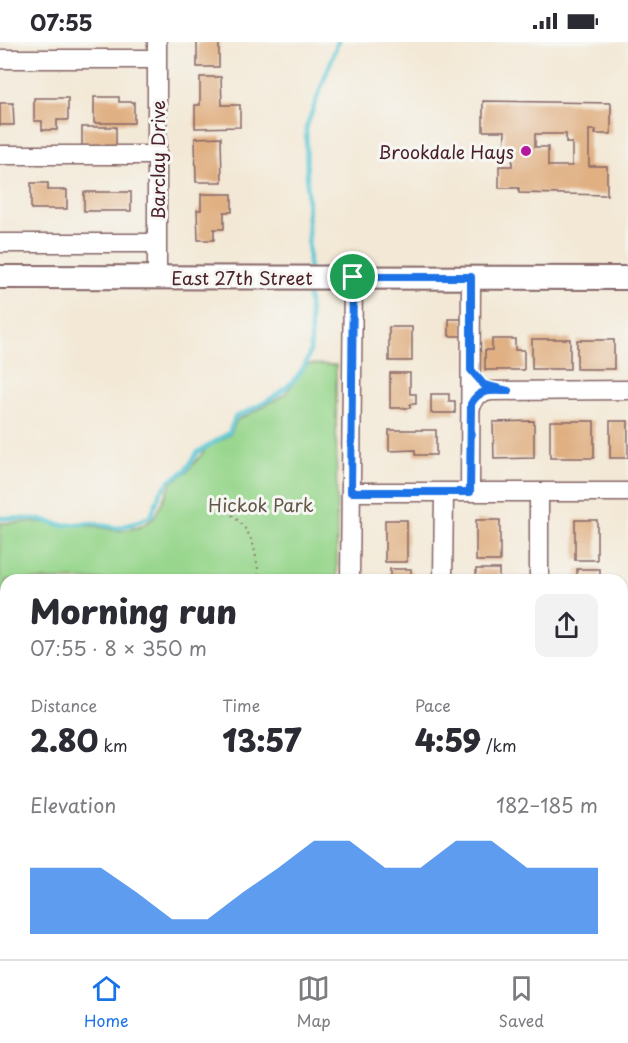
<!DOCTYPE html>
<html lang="en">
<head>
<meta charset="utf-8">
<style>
  body { margin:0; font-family:"Playpen Sans",sans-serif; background:#f2f2f3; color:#2b2b33; height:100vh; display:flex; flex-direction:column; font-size:22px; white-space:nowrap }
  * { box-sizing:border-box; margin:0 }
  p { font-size:20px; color:#7c7c81 }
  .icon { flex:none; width:33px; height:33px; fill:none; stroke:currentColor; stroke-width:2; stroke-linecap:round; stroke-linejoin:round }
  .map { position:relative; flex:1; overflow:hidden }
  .side { position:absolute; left:0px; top:532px; width:628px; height:386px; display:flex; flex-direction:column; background:#fff; border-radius:18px 18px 0 0; box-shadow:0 2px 4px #0004 }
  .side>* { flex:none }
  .pin { position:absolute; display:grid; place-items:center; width:51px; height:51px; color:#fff; margin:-26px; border:3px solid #fff; border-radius:50%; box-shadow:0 2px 6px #0007 }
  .round { display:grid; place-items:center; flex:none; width:63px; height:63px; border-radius:12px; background:#f2f2f3 }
  .headline { display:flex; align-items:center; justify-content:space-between; height:102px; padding:0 30px }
  h1 { font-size:33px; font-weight:800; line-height:45px }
  .metrics { display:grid; grid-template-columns:repeat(3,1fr); gap:9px; height:102px; padding:6px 30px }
  .metrics div { display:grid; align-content:center }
  .metrics b { font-size:30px; font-weight:800 }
  .metrics small { font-size:16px; font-weight:400 }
  .metrics p { font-size:16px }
  .chart { height:168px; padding:12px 30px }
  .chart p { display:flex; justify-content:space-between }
  .chart svg { width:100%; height:108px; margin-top:6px; fill:#1a73e8; opacity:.7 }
  .status { display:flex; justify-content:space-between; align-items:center; height:42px; padding:0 30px; background:#fff; direction:ltr }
  .status svg { height:16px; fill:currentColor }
  .tab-bar { display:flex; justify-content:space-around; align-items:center; height:84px; border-top:2px solid #e1e1e2; background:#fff; font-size:16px; color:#7c7c81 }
  .tab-bar a { display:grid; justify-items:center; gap:3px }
  .tab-bar .selected { color:#1a73e8 }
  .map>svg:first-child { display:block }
</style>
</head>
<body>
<div class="status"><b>07:55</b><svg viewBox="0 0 49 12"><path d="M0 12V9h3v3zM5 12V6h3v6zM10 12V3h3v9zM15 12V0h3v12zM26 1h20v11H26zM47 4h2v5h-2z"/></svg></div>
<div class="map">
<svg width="628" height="917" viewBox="0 0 628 917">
  <rect width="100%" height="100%" fill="#f6f6f2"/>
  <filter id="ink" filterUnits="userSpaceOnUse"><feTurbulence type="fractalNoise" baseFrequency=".0167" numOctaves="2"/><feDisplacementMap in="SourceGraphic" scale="12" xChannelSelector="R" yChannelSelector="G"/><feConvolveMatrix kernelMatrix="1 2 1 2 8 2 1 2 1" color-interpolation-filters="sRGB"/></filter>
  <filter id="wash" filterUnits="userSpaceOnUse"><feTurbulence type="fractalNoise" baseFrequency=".008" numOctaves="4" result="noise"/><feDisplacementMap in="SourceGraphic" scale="24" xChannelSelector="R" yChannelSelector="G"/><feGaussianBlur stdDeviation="1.35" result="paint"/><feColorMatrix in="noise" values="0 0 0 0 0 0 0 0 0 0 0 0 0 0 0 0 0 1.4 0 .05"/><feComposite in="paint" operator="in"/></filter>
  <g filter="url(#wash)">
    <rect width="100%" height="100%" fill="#f3e8d5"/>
    <path fill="#97d68c" stroke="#707a5c" stroke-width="1.5" d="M 308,322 L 336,323 L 337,538 L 6,538 L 6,582 L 0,582 L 0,481 L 37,480 L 93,484 L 119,489 L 140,485 L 154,476 L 172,440 L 187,430 L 207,406 L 230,393 L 237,378 L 258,368 L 285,352 Z"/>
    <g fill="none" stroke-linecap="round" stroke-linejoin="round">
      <path stroke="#5bc7d4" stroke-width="4.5" d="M 309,229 L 306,86 L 338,0
        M 0,476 L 38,477 L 62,483 L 93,481 L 117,486 L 135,481 L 151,474 L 160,451 L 170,438 L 185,429 L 198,410 L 229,391 L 235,375 C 266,362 310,339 311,300 C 312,281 308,262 308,243"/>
    </g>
    <g id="blocks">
      <path fill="#e0b083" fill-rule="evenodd" d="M 197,0 L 219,0 L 219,25 L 197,25 Z
        M 200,35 L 221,35 L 222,63 L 240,63 L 240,85 L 195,86 L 195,63 L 200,63 Z
        M 94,55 L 119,55 L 119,60 L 134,60 L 134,81 L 94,81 Z
        M 34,56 L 68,56 L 68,78 L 57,78 L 57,88 L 42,88 L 42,79 L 34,79 Z
        M 483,59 L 611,61 L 611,92 L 595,92 L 596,88 L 589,88 L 589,124 L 607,124 L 607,153 L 519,151 L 519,146 L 499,146 L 499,124 L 512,124 L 513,112 L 504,112 L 505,89 L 483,89 ZM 535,92 L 566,92 L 566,101 L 572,101 L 572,124 L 548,124 L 548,105 L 535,105 Z
        M 0,61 L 13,61 L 14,83 L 0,83 Z
        M 82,85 L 116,85 L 116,104 L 82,104 Z
        M 221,95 L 222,140 L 196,140 L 195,96 Z
        M 31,141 L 48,141 L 48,148 L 67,148 L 67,167 L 31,167 Z
        M 84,150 L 131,150 L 131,169 L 84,169 Z
        M 201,152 L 232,152 L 232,170 L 224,170 L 224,187 L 214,187 L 214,198 L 198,198 L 197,168 L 201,168 Z
        M 449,277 L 464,277 L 464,294 L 449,294 Z
        M 389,285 L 412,285 L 412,319 L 389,319 Z
        M 492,297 L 515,297 L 515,308 L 524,308 L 524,328 L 485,328 L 485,308 L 492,308 Z
        M 532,297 L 570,297 L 570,327 L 532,327 Z
        M 577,298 L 614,298 L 614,327 L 577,327 Z
        M 390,331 L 410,331 L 410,352 L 416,352 L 416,362 L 410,362 L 410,366 L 390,366 Z
        M 431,352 L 449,352 L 449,359 L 455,359 L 455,371 L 431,371 Z
        M 534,379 L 534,416 L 494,417 L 493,380 Z
        M 550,379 L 594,379 L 594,416 L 550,416 Z
        M 610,379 L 628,379 L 628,416 L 610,416 Z
        M 389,388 L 436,388 L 436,413 L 415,413 L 415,408 L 389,409 Z
        M 385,478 L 407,478 L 407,520 L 385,520 Z
        M 476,478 L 500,478 L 500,519 L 476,519 Z
        M 575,478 L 597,478 L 597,518 L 575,518 Z
        M 390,527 L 411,527 L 411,538 L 390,538 Z
        M 476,527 L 499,527 L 499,538 L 476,538 Z
        M 577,527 L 600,527 L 600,538 L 577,538 Z
        M 3,911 L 27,912 L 27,917 L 3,917 Z
        M 382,912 L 409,912 L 409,917 L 382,917 Z
        M 477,912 L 498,912 L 498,917 L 477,917 Z
        M 572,912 L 592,912 L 592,917 L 572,917 Z
        M 97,913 L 121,913 L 121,917 L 97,917 Z"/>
    </g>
  </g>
  <g filter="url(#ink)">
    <use href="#blocks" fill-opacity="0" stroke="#856566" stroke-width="1.5"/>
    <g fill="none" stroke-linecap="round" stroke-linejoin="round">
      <g stroke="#856566" stroke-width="21">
        <path id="minor" d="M 0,17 L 157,17
          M 0,113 L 157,113
          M 0,201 L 157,201
          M 157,235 L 157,0
          M 472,362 L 478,352 L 491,349 L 628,348
          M 351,450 L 628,450
          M 470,450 L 471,235
          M 350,538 L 353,235
          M 443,538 L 444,450
          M 539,538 L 539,450
          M 0,593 L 6,593
          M 62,917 L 62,912
          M 157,917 L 157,912
          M 251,917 L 251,912
          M 348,917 L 348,912
          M 442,917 L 442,912
          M 536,917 L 536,912"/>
      </g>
      <g stroke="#856566" stroke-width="26">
        <path id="major" d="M 0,235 L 628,236"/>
      </g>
      <path stroke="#856566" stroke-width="2" stroke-dasharray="1.5 4.5" stroke-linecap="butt" d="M 232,473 C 257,495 254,509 260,538"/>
      <use href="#minor" stroke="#fff" stroke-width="18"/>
      <use href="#major" stroke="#fff" stroke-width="22"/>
    </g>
  </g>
  <g fill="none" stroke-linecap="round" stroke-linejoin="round" filter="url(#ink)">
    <g stroke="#fff" stroke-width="12">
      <path id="route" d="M 353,235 L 471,235 L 471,328 L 484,343 L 508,349 C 492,349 479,346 471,362 L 470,450 L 351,450 Z"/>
    </g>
    <use href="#route" stroke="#1a73e8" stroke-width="8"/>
  </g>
  <circle fill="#b5179e" stroke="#f6f6f2" stroke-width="2" cx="526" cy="109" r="6"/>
  <g text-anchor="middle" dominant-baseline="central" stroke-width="6" stroke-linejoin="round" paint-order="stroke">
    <g font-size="18" fill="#4a1f2b" stroke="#f6f6f2" text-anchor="end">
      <text x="514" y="109">Brookdale Hays</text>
    </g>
    <g font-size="18" fill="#4a1f2b" stroke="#f6f6f2">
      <text transform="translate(157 118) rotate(-90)">Barclay Drive</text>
      <text x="242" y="235">East 27th Street</text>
    </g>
    <g font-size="18" fill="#615648" stroke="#f6f6f2">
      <text x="261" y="462">Hickok Park</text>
    </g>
  </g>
</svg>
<div class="pin" style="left:353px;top:235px;background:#1e9e55"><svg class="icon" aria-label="arrive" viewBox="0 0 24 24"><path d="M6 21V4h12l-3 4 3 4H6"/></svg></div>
<section class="side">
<div class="headline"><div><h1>Morning run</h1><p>07:55 · 8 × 350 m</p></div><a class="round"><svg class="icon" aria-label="share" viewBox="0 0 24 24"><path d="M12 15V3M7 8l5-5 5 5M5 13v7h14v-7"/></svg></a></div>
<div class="metrics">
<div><p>Distance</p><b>2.80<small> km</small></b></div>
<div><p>Time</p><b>13:57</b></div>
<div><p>Pace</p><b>4:59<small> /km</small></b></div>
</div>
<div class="chart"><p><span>Elevation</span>182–185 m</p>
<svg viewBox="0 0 160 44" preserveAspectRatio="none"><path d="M0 44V17L10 17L20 17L30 27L40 38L50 38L60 27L70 17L80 6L90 6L100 17L110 17L120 6L130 6L140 17L150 17L160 17V44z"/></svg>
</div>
</section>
</div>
<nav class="tab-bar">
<a class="selected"><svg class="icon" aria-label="home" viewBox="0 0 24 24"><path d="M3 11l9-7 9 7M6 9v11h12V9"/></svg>Home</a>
<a><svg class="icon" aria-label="map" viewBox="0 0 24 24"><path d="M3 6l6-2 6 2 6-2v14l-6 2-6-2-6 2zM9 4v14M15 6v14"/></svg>Map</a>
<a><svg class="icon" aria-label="saved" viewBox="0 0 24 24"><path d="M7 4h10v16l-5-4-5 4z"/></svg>Saved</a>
</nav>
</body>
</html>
